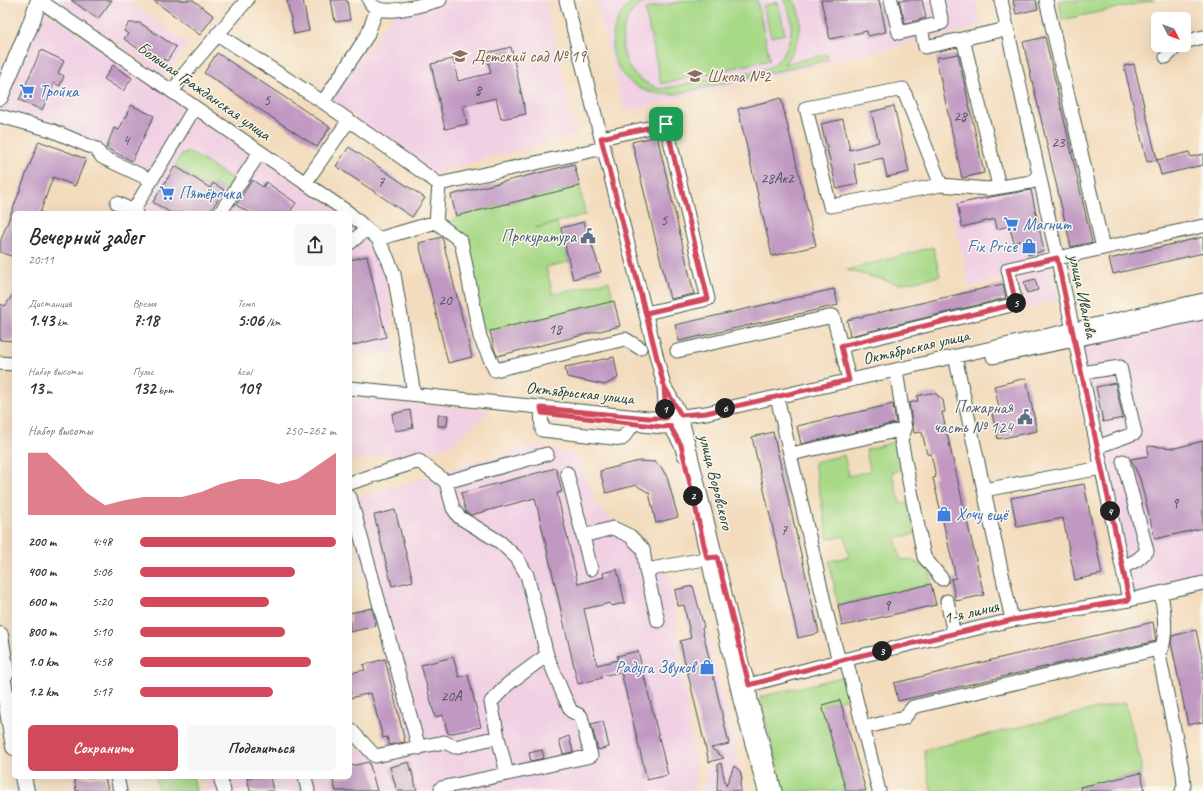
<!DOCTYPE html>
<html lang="ru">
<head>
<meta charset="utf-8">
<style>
  body { margin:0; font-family:Caveat,sans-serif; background:#f7f7f7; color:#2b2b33; height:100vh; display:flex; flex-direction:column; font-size:15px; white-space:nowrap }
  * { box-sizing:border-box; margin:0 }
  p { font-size:13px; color:#7c7c81 }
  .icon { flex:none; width:22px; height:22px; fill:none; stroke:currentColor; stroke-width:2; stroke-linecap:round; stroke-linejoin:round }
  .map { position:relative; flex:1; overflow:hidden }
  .panel { position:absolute; left:12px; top:211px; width:340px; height:568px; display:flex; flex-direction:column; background:#fff; border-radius:6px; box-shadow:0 4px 16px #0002 }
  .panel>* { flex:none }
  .needle { width:26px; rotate:132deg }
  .buttons { position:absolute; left:1151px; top:12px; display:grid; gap:8px }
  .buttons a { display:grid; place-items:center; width:40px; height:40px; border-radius:6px; background:#fff; box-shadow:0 4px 16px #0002; font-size:20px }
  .pin { position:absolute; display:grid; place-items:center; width:34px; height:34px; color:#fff; margin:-17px; border-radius:8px; box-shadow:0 2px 6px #0006 }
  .km { position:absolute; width:20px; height:20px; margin:-10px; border-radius:50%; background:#222; color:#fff; font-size:11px; line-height:20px; text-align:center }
  .round { display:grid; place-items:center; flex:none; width:42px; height:42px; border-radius:6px; background:#f7f7f7 }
  .head { display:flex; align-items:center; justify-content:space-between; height:68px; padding:0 16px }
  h1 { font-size:22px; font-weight:700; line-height:30px }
  .figures { display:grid; grid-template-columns:repeat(3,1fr); gap:6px; height:68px; padding:4px 16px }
  .figures div { display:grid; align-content:center }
  .figures b { font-size:17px; font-weight:700 }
  .figures small { font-size:11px; font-weight:400 }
  .figures p { font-size:11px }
  .chart { height:112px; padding:8px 16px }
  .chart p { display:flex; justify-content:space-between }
  .chart svg { width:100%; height:72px; margin-top:4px; fill:#d1495b; opacity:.7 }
  .action { display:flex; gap:8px; margin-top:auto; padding:8px 16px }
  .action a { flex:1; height:46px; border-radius:6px; background:#d1495b; color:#fff; font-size:16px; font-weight:700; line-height:46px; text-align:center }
  .action a+a { background:#f7f7f7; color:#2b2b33 }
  ul { padding:0 16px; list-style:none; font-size:13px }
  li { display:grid; grid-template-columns:64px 48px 1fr; align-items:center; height:30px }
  li i { height:10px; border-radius:5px; background:#d1495b }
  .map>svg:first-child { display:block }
</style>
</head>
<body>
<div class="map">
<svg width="1203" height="791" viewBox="0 0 1203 791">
  <rect width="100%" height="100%" fill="#fbf7ec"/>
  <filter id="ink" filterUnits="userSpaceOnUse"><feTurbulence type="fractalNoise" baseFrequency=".025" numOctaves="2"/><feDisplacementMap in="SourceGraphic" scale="8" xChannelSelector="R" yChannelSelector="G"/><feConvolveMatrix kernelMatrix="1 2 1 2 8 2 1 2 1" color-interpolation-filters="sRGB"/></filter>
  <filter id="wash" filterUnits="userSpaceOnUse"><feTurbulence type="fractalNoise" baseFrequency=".012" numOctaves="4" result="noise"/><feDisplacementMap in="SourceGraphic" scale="16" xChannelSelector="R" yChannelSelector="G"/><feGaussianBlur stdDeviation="0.9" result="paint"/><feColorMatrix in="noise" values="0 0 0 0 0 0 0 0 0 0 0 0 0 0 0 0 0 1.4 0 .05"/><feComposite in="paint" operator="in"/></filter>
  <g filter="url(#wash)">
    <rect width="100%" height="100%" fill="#f3dcbd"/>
    <path fill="#f1d0e4" d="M 54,0 L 128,0 L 188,44 L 165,77 Z
      M 453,0 L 545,0 L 576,134 L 432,174 L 329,98 L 394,14 Z
      M 595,0 L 976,0 L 982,26 L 625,112 Z
      M 45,11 L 340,213 L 141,213 L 155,183 L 81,147 L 0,110 L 0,104 L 31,23 Z
      M 1031,182 L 1059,300 L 1024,309 L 1015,275 L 970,287 L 950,201 Z
      M 350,223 L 384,257 L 396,354 L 350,356 Z
      M 1203,300 L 1203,586 L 1129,600 L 1072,330 Z
      M 350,397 L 490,410 L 449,447 L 350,461 Z
      M 537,444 L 557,451 L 578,455 L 597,506 L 671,577 L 697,782 L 689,791 L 208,791 L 205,777 L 350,777 L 350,745 L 362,752 L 410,743 L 350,525 L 350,500 Z
      M 697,585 L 745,791 L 703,791 L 705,787 L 709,762 L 680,641 L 690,631 L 684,605 L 678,606 L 675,590 Z"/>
    <path fill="#a7d987" stroke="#638b5e" d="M 633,0 L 652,0 C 623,6 616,42 628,65 C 635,78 647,84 660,89 L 766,69 C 791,57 799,22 783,0 L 794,0 C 806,24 800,44 784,64 L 827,54 L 828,60 L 676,94 C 618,100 590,40 633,0 Z
      M 687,0 L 757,0 L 770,60 L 661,84 L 645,9 Z
      M 1059,0 L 1155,0 L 1062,20 Z
      M 778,2 L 785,34 L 771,37 L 763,6 Z
      M 189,152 L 235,180 L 228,193 L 213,183 L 210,188 L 175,166 L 181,155 Z
      M 580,186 L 585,215 L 535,228 L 557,223 L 569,262 L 546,267 L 553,294 L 609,281 L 614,301 L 490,331 L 478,324 L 461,241 L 446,229 L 456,216 Z
      M 933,247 L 940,276 L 899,284 L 847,270 Z
      M 901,440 L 907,468 L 892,473 L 900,503 L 906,503 L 911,507 L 915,534 L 895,538 L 901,560 L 909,559 L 930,569 L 931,584 L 838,605 L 829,561 L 849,557 L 845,536 L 828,539 L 814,462 L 844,455 L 849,476 L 870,471 L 866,450 Z
      M 850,675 L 855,696 L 822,705 L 846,791 L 783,791 L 760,697 Z
      M 1125,702 L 1141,762 L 1141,773 L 1064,791 L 931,791 L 924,750 Z
      M 156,777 L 193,777 L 196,791 L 158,791 Z"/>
    <g id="blocks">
      <path fill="#c098c2" d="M 71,0 L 112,0 L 98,19 Z
        M 153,0 L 193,0 L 214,16 L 200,35 Z
        M 287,0 L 303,0 L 309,31 L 294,34 Z
        M 331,0 L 347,0 L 350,20 L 335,22 Z
        M 821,0 L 879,0 L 886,32 L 868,36 L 867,31 L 830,39 Z
        M 899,0 L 922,0 L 926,18 L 905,23 Z
        M 1013,0 L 1036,0 L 1038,9 L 1016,14 Z
        M 129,23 L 140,23 L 176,47 L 167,61 L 164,59 L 161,64 L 124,39 L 128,34 L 124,31 Z
        M 1045,37 L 1092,242 L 1071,247 L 1023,42 Z
        M 511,47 L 526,114 L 501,119 L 496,98 L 463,106 L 467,124 L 445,129 L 431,64 L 453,59 L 458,81 L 491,73 L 486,53 Z
        M 41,50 L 64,61 L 58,73 L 64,76 L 60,86 L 54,83 L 42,110 L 19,100 Z
        M 217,53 L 330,127 L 317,147 L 204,73 Z
        M 958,54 L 984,173 L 962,178 L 936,58 Z
        M 1134,64 L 1157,160 L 1147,162 L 1124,66 Z
        M 113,65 L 132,78 L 123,91 L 104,79 Z
        M 781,98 L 816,246 L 772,256 L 738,109 Z
        M 131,105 L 154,116 L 132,161 L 106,148 L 114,128 L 119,130 Z
        M 894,106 L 909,172 L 887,177 L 883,158 L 854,164 L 858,184 L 837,189 L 821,124 L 843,119 L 850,150 L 879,142 L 871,112 Z
        M 657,136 L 694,294 L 670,299 L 632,142 Z
        M 39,141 L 86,159 L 75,186 L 53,177 L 40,213 L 14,213 L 14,257 L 0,252 L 0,242 Z
        M 349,147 L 425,198 L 412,217 L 336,166 Z
        M 1189,152 L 1191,157 L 1203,154 L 1203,165 L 1161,175 L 1157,160 Z
        M 574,164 L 580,186 L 456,216 L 451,195 Z
        M 175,166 L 210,188 L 213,183 L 224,190 L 209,213 L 171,213 L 153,202 Z
        M 252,180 L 263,187 L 266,182 L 296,203 L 289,213 L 250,213 L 236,205 Z
        M 1031,190 L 1044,251 L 1028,255 L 1025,240 L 1014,242 L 1009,226 L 997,229 L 995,219 L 962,227 L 957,204 L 990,197 Z
        M 584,222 L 601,272 L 573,279 L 561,228 Z
        M 442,237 L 472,357 L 448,363 L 419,243 Z
        M 1203,237 L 1203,253 L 1113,274 L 1109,259 Z
        M 367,256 L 386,337 L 350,346 L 350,260 Z
        M 1035,279 L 1038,290 L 1027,293 L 1024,282 Z
        M 1003,284 L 1006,298 L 850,336 L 847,320 Z
        M 834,289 L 838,305 L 679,341 L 675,325 Z
        M 14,293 L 14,341 L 0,340 L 0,304 L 5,306 Z
        M 614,301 L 620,326 L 497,356 L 495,351 L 490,331 Z
        M 614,357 L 618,378 L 605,385 L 567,377 L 565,367 Z
        M 1026,378 L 1037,431 L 998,439 L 992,414 L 1000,412 L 994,386 Z
        M 1115,383 L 1123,418 L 1103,422 L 1096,387 Z
        M 930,393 L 936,394 L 943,400 L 945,412 L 942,412 L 984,595 L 956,601 L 951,579 L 956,578 L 933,478 L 936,477 L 931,454 L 927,454 L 922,432 L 914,433 L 909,403 L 918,401 L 917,396 Z
        M 893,404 L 896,423 L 801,444 L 797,426 Z
        M 410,410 L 413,428 L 395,431 L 392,414 Z
        M 438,415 L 448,415 L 447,426 L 438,426 Z
        M 773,432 L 819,633 L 798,638 L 752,437 Z
        M 1203,441 L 1203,528 L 1155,539 L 1140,479 L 1131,459 L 1148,456 L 1148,446 L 1175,448 Z
        M 639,461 L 655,462 L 661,467 L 667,477 L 678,517 L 656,523 L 649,493 L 636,485 L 606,493 L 600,471 Z
        M 556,468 L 562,492 L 557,493 L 578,584 L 604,577 L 603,573 L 617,569 L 625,603 L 611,606 L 610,603 L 584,609 L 597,665 L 618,660 L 617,656 L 638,651 L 668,775 L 647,780 L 621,672 L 601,676 L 602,678 L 578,684 L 535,498 L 471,515 L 466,512 L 461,493 Z
        M 1084,484 L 1102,574 L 1075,580 L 1063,518 L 1017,527 L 1011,498 Z
        M 395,510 L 413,581 L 392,586 L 374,515 Z
        M 931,584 L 936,605 L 842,626 L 838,605 Z
        M 693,586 L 704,627 L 702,628 L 729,744 L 711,748 L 724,758 L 709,762 L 680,641 L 691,638 L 684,605 L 678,606 L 675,590 Z
        M 372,608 L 376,626 L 350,632 L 350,613 Z
        M 1153,622 L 1156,641 L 898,701 L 894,683 Z
        M 1196,630 L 1203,663 L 1203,722 L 1188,725 L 1171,642 L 1172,636 Z
        M 453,657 L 459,677 L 468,675 L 481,727 L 448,734 L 443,715 L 435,717 L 421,665 Z
        M 385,659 L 405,742 L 389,745 L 387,737 L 383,738 L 371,693 L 350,698 L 350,673 L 365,670 L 363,665 Z
        M 840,700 L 866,791 L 846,791 L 822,705 Z
        M 603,721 L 609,747 L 598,750 L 591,724 Z
        M 569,736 L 573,752 L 563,754 L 559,740 Z
        M 542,750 L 544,758 L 531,761 L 529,753 Z
        M 369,762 L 377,791 L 336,791 L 332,777 L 350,777 L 350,766 Z
        M 409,762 L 417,791 L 397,791 L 390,767 Z
        M 721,763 L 726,786 L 734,766 L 740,771 L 742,779 L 740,785 L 741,791 L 717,791 L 718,764 Z
        M 1141,773 L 1145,791 L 1081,791 L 1080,787 Z
        M 74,777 L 105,777 L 108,791 L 76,791 Z
        M 247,777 L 270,777 L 273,791 L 250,791 Z"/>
    </g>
  </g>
  <g filter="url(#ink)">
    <use href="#blocks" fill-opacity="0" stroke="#3f5549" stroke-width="1"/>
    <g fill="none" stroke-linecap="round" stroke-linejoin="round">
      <g stroke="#3f5549" stroke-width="15">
        <path id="minor" d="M 39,0 L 349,213
          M 369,0 C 376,21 424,4 440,0
          M 566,0 L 664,386 L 681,415 L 688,443 L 743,667 L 749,685 L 751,700 L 775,791
          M 891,0 L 899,33 L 942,23 L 937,0
          M 1001,0 L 1070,316 L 1129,600
          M 1046,0 L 1103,248
          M 921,28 L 925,47 L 1007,29
          M 217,34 L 323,102 L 439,184 L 604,148
          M 963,39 L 999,186
          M 1184,42 L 1203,37
          M 1166,57 L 1178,45
          M 173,91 L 185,73 L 247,0
          M 323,102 L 367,36 L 377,9
          M 0,116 L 51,130 L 96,149 L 102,157 L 151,180
          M 601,138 L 666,124 L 708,299 L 646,313
          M 305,183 L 349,120
          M 941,185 L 903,89 L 806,108 L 830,206 L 941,185 L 988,189 L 1031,182 L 1039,176
          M 117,203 L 133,211 L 133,213
          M 136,213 L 133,211 L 195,107
          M 220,213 L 260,152
          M 350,214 L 378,239 L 387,257 L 394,274 L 414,394
          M 436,222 L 439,184
          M 378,239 L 436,222 L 461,241 L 480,337 L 495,370 L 625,339 L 640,348
          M 350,243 L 367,229
          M 677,351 L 833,316 L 841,346
          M 955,356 L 1012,620
          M 993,357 L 1203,313
          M 0,363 L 14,364
          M 896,370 L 905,429 L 901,440 L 924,557 L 942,579
          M 1081,373 L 1120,367 L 1135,433 L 1097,447
          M 849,380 L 841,346 L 1016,304 L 1008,269 L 1203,226
          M 350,388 L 648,418 L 666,418 L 706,413 L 1203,300
          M 664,388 L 666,418 L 681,445 L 684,455
          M 777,397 L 828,619 L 839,661
          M 541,408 L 542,430 L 622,439 L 639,417
          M 642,425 L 663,427 L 682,424
          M 791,454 L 905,429
          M 567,473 L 583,536
          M 350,483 L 419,461 L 446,482
          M 984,490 L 1101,468
          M 350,497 L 419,748
          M 700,525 L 741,704 L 765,791
          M 1123,567 L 1137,560 L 1147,551 L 1123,461
          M 591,569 L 583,536 L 613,528 L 630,536 L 643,549 L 646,570 L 715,557
          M 646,570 L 658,621
          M 947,601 L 954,634
          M 1158,649 L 1183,774 L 1184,785 L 1182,791
          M 846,659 L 879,791
          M 749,685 L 839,661 L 1012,620 L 1129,600 L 1203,583
          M 863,728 L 904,718 L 913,707 L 1162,648 C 1167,631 1164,611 1161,593
          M 350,729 L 375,756 L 444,742 L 455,747 L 498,737 L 491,702 L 508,684 L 547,655
          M 498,737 L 507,774
          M 117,777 L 120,791
          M 220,777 L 224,791
          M 305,777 L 308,791
          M 442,791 L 441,788 L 591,756 L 581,716 L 571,711 L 563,694 L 547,655 L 527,575 L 517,558 L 500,542 L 459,517 L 453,508 L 446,482 L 547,454"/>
      </g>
      <g stroke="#3f5549" stroke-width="18">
        <path id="major" d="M 0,97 L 31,23 L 39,0
          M 0,635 L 6,673
          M 0,663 L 14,747
          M 23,777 L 26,791"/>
      </g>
      <use href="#minor" stroke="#fff" stroke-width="13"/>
      <use href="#major" stroke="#fff" stroke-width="16"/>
    </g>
  </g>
  <g fill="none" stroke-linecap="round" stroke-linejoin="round" filter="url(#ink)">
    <g stroke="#fff" stroke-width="8">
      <path id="route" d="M 666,124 L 708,299 L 646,313 L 664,386 L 666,418 L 648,418 L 541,408 L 542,413 L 663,427 L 670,426 L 681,445 L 707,558 L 717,557 L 749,685 L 846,659 L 1012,620 L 1129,600 L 1121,559 L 1057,258 L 1008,269 L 1016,304 L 841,346 L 849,380 L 706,413 L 681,415 L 664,386 L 601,138 L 666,124"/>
    </g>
    <use href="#route" stroke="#d1495b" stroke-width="5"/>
  </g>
  <defs>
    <g id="school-bare" transform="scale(1.2)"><path d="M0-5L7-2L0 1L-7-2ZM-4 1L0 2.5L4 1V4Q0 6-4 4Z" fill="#8d6e63" stroke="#fbf7ec" stroke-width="2.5" paint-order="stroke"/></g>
    <g id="supermarket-bare" transform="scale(1.2)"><path d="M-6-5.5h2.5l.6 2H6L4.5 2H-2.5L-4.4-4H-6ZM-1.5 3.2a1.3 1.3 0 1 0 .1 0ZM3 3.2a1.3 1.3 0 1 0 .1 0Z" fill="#3f7fe0" stroke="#fbf7ec" stroke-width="2.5" paint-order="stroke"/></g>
    <g id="civic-bare" transform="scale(1.2)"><path d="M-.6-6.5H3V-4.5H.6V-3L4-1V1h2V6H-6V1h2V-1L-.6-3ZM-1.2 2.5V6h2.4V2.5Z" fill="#5c6f8a" stroke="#fbf7ec" stroke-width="2.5" paint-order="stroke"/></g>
    <g id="shop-bare" transform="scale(1.2)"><path d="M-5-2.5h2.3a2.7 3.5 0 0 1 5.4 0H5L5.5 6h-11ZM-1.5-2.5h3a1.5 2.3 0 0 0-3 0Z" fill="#3f7fe0" stroke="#fbf7ec" stroke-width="2.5" paint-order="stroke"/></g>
  </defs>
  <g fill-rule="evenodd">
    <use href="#school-bare" x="460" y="56"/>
    <use href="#school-bare" x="695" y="76"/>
    <use href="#supermarket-bare" x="27" y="91"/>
    <use href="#supermarket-bare" x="167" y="193"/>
    <use href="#supermarket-bare" x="1011" y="224"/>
    <use href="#civic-bare" x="588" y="236"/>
    <use href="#shop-bare" x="1029" y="246"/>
    <use href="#civic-bare" x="1025" y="417"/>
    <use href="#shop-bare" x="944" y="514"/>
    <use href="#shop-bare" x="707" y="667"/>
  </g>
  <g text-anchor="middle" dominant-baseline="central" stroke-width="3" stroke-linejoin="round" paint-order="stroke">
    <g font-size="15" fill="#475458">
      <text x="478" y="90">8</text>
      <text x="267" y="100">5</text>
      <text x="960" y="116">28</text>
      <text x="126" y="140">4</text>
      <text x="1058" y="142">23</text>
      <text x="777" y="178">28Ак2</text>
      <text x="381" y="182">7</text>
      <text x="664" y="220">5</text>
      <text x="445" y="300">20</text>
      <text x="555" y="329">18</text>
      <text x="1175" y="503">9</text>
      <text x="784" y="530">7</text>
      <text x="887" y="605">9</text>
      <text x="451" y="696">20А</text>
    </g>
    <g font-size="17" fill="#785e54" stroke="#fbf7ec" text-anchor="start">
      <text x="472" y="56">Детский сад № 19</text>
      <text x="707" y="76">Школа №2</text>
    </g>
    <g font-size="17" fill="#366cbe" stroke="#fbf7ec" text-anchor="start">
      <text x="39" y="91">Тройка</text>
      <text x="179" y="193">Пятёрочка</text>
      <text x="1023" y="224">Магнит</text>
      <text x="1017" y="246" text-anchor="end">Fix Price</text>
      <text x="956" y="514">Хочу ещё</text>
      <text x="695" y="667" text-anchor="end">Радуга Звуков</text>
    </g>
    <g font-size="17" fill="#1f3d34" stroke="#fbf7ec">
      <text transform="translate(204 91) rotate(35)">Большая Гражданская улица</text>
      <text transform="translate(1083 296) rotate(78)">улица Иванова</text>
      <text transform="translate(916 347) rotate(-13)">Октябрьская улица</text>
      <text transform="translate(580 393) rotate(6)">Октябрьская улица</text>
      <text transform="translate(716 482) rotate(76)">улица Воровского</text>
      <text transform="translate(971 612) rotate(-13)">1-я линия</text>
    </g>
    <g font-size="17" fill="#4e5e75" stroke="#fbf7ec" text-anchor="end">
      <text x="576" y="236">Прокуратура</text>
      <text x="1013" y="407">Пожарная<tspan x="1013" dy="20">часть № 124</tspan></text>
    </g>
  </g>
</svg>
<div class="buttons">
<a><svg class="needle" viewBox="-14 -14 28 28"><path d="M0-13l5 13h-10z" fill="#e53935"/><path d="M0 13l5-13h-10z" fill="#7c7c81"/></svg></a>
</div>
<div class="pin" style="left:666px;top:124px;background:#1e9e55"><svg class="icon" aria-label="arrive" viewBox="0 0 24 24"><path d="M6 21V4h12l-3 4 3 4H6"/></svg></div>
<b class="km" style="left:665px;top:409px">1</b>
<b class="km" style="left:693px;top:496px">2</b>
<b class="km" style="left:882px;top:651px">3</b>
<b class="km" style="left:1110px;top:511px">4</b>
<b class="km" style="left:1016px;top:303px">5</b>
<b class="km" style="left:725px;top:408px">6</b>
<section class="panel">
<div class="head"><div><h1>Вечерний забег</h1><p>20:11</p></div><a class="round"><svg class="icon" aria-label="share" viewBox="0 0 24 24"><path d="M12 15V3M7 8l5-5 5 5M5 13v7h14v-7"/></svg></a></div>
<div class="figures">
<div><p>Дистанция</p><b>1.43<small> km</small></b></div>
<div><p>Время</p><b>7:18</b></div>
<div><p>Темп</p><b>5:06<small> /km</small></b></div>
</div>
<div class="figures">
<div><p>Набор высоты</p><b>13<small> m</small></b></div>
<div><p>Пульс</p><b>132<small> bpm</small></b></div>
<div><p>kcal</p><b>109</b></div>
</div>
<div class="chart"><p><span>Набор высоты</span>250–262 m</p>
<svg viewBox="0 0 160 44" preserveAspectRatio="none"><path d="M0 44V6L10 6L20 17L30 30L40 38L50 35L60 33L70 33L80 33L90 30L100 25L110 22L120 22L130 25L140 22L150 14L160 6V44z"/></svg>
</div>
<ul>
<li><b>200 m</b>4:48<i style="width:100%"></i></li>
<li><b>400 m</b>5:06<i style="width:79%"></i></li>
<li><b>600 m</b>5:20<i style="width:66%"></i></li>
<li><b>800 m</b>5:10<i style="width:74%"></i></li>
<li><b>1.0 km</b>4:58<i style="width:87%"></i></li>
<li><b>1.2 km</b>5:17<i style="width:68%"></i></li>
</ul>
<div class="action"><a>Сохранить</a><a>Поделиться</a></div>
</section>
</div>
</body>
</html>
